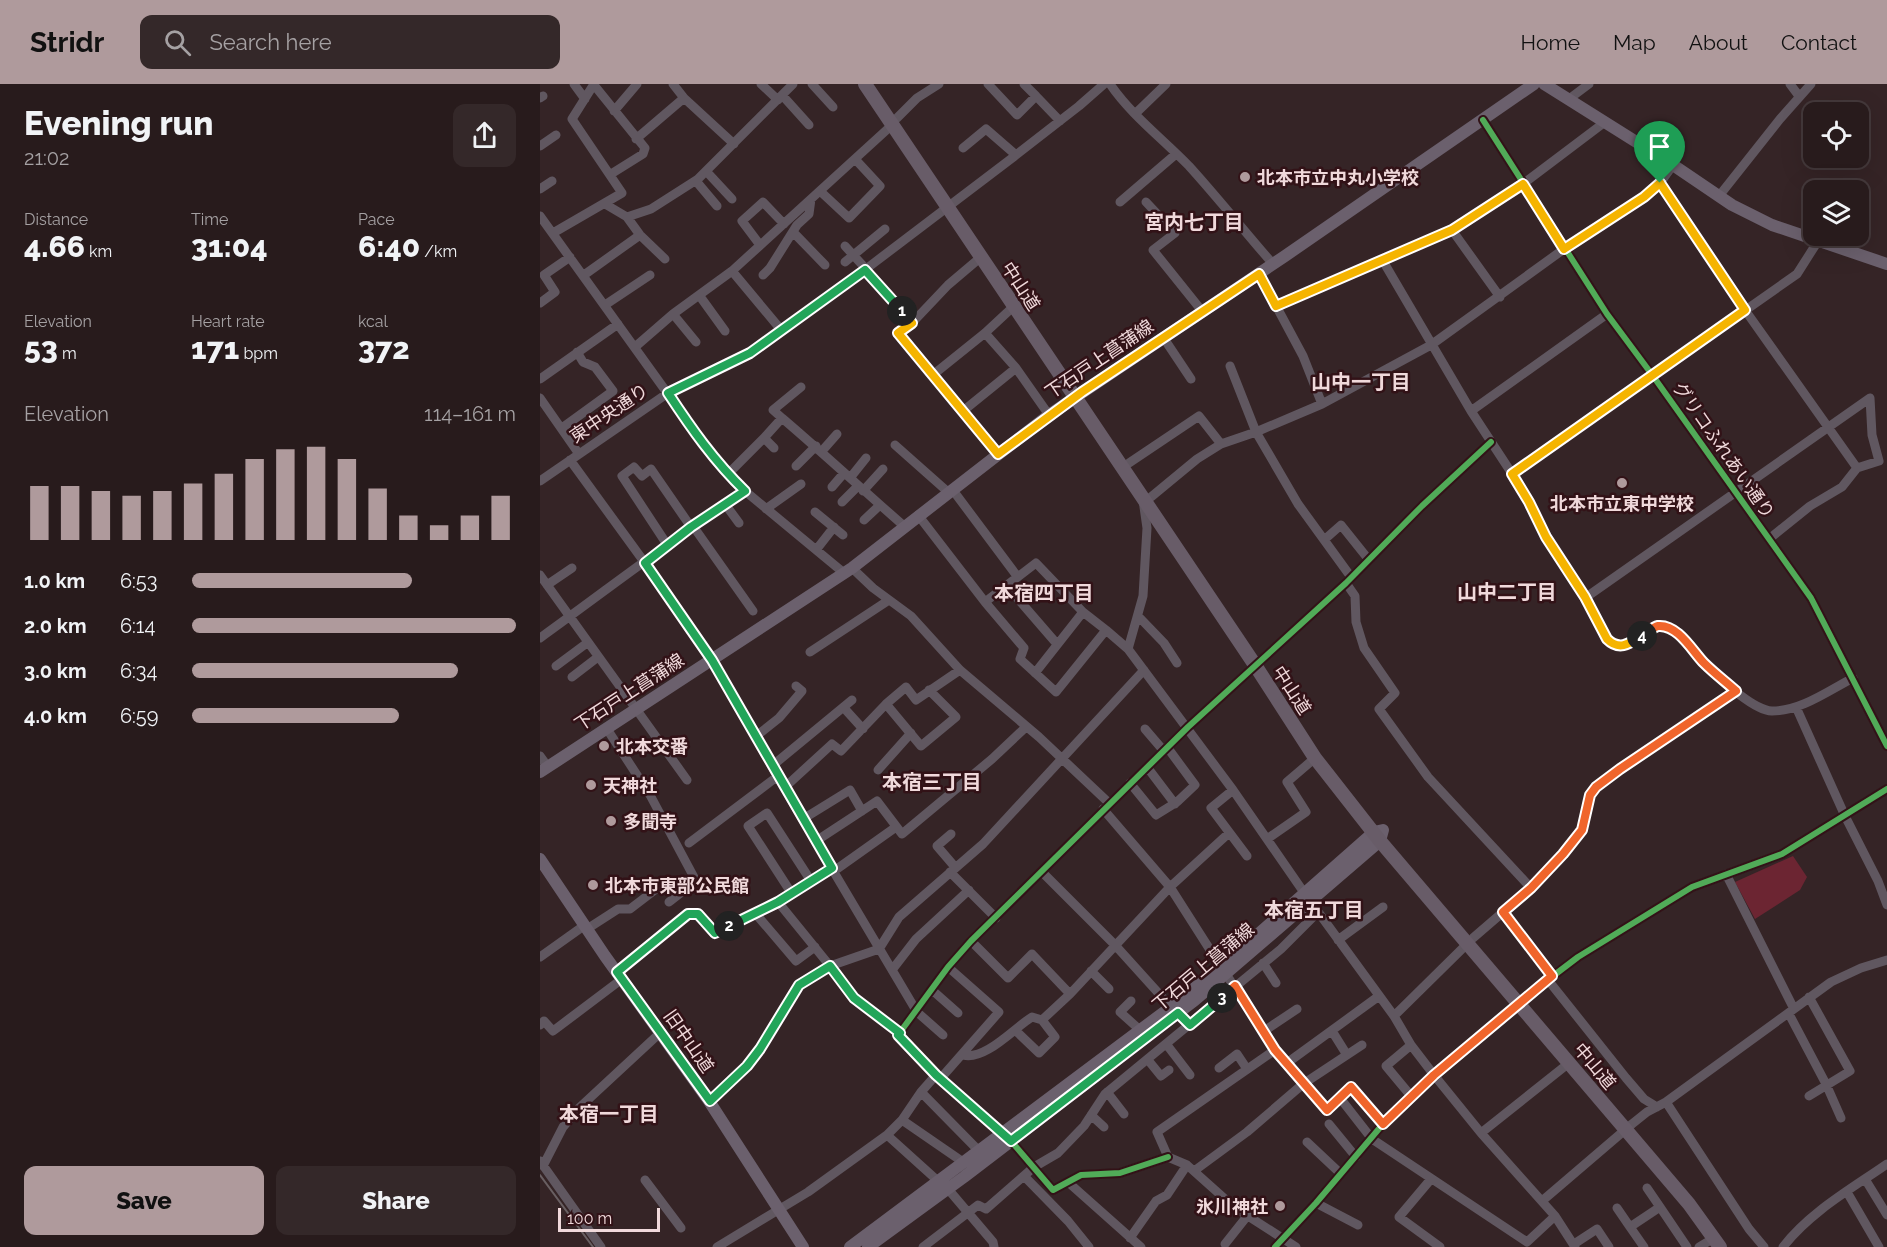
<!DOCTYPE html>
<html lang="en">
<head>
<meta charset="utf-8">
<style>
  body { margin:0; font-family:Raleway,"Noto Sans JP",sans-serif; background:#342829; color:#f1f3f6; height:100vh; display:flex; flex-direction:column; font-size:22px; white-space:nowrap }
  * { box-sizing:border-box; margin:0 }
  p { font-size:20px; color:#a5a1a3 }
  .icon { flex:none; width:33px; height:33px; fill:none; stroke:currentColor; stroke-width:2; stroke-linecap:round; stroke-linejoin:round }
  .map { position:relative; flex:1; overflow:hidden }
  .side { display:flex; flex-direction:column; background:#281b1c; width:540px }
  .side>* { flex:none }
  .controls { position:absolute; left:1263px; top:18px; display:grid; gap:12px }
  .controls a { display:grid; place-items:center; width:66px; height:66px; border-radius:12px; background:#281b1c; box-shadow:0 6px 24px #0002,0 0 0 2px #44393b; font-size:30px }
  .scale { position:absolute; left:18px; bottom:15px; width:102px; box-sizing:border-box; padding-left:6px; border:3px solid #f0d9db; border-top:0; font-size:16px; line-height:21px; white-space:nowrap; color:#f0d9db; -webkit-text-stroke:4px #321217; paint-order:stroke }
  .pin { position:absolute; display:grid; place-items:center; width:51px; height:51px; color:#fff; margin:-62px -26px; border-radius:50% 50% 50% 0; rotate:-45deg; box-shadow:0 0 6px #0007 }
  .pin .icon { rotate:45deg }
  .km { position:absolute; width:30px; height:30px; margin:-15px; border-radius:50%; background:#222; color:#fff; font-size:16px; line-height:30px; text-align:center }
  .round { display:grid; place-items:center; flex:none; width:63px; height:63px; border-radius:12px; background:#342829 }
  .headline { display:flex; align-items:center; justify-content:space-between; height:102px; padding:0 24px }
  h1 { font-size:33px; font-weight:800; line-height:45px }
  .metrics { display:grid; grid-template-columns:repeat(3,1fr); gap:9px; height:102px; padding:6px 24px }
  .metrics div { display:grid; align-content:center }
  .metrics b { font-size:30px; font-weight:800 }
  .metrics small { font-size:16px; font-weight:400 }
  .metrics p { font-size:16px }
  .chart { height:168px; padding:12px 24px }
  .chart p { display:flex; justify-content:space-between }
  .chart svg { width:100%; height:108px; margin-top:6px; stroke:#af9a9c; stroke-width:6 }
  .cta { display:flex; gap:12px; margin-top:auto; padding:12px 24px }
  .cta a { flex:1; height:69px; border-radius:12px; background:#af9a9c; color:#111; font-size:24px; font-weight:800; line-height:69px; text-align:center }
  .cta a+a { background:#342829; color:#f1f3f6 }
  ul { padding:0 24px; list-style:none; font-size:20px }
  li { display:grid; grid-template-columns:96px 72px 1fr; align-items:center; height:45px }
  li i { height:15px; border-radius:8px; background:#af9a9c }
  header { display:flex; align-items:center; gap:36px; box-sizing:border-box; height:84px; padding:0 30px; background:#af9a9c; color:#111 }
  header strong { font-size:28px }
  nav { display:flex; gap:33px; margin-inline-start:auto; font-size:21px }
  .search { width:420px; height:54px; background:#342829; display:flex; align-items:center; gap:15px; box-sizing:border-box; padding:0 21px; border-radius:12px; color:#a5a1a3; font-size:22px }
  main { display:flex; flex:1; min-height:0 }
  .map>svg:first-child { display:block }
</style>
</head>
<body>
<header>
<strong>Stridr</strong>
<div class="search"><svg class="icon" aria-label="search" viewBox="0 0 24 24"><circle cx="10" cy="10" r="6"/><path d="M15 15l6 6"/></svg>Search here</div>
<nav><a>Home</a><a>Map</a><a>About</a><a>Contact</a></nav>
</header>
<main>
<section class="side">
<div class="headline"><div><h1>Evening run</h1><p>21:02</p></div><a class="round"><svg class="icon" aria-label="share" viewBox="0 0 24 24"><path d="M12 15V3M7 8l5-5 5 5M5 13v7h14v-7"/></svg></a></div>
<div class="metrics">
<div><p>Distance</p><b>4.66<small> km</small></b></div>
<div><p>Time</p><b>31:04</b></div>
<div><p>Pace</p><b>6:40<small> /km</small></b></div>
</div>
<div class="metrics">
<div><p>Elevation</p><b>53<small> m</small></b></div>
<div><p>Heart rate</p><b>171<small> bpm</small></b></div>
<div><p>kcal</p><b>372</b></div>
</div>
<div class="chart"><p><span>Elevation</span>114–161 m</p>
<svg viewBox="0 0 160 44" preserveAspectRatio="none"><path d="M5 44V22M15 44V22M25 44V24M35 44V26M45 44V24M55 44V21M65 44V17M75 44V11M85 44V7M95 44V6M105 44V11M115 44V23M125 44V34M135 44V38M145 44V34M155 44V26"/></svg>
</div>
<ul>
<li><b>1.0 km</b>6:53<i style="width:68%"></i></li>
<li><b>2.0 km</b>6:14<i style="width:100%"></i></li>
<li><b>3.0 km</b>6:34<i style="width:82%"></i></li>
<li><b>4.0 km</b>6:59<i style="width:64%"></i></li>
</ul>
<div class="cta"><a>Save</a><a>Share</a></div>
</section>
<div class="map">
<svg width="1347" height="1163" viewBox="0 0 1347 1163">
  <rect width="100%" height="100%" fill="#352426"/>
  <path fill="#6c2532" d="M 1253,772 L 1267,793 L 1260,806 L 1215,835 L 1195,798 Z"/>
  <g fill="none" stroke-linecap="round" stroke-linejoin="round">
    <path stroke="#605760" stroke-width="9" d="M 34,0 L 45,15
      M 221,0 L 238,16
      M 272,0 L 293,23
      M 448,0 L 477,31 L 496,12 L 520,37
      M 484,0 L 496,12
      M 570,0 C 591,31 623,55 649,82 C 678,114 705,148 733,180
      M 1250,0 L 1259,12
      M 54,1 L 105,64 L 103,70 L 71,90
      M 242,11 L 269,41
      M 0,14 L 3,12
      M 144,14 L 194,60
      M 1029,15 L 1049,0
      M 74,27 L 97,0
      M 596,29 L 626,0
      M 357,34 L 377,14 L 399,0
      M 943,36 L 1067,230 L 1113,292 L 1271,514 L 1347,662
      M 96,55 L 144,14 L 133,0
      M 0,62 L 16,51
      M 423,64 L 446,45 L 476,71
      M 166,87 L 192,115
      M 156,97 L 177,122
      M 1120,99 L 1205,226 L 1317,384 L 1339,377 L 1332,351 L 1330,314
      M 0,105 L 12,97
      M 280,107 L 309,134 L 340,102 L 315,75
      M 1179,112 L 1240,35 L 1271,0
      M 580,118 L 636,70
      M 606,118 L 635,149 L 613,166 L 662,227
      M 65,120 L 87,133 L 100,151 L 125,175
      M 0,132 L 179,381 L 205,407 L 304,489
      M 87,133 L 111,125 L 158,95 L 253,0
      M 912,146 L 960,213
      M 253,148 L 285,181
      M 13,149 L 82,109 L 32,35 L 54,0
      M 220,161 L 202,137 L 223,118 L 244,140
      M 305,162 L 326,185
      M 441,173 L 408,201 L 372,239 L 358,249 L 458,370
      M 843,177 L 931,327 L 982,405 L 1006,453 L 1045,514 L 1067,555 C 1083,571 1100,553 1116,543 C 1138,538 1152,567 1165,580 C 1179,593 1212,626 1232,627 C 1261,627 1288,607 1313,594
      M 305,178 L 345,145
      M 325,186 L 372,239
      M 192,187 L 242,247
      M 719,190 L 763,272 L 782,320
      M 44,191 L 100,151
      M 223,191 L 230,184 L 257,141 L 269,130 L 271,115
      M 159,211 L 185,247
      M 0,219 L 15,208 L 4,191 L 30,173
      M 65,221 L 110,191
      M 736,222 L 912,146 L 983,100 L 1065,38
      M 133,230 L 156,258
      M 445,249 L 476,284 L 509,331
      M 623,253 L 651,295
      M 95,263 L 133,230 L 192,187 L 352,41
      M 690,282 L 716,348 L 758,420 L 811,493
      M 394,290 L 445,249 L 473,223
      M 0,295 L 78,240
      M 0,314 L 39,370
      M 423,327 L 476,284
      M 931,327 L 1067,230
      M 242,334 L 233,326 L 261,303
      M 22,344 L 73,307 L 55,283 L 43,278 L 37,268
      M 224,354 L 234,364
      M 355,361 L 408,408
      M 282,367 L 297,350
      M 30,376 L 105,479 L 172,576 L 244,704 L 377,928 L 403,951
      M 589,379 L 659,332 L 681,360
      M 256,382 L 276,362
      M 188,390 L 224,354 L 242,334 C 283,369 323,406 364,442
      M 972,390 L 1257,190 L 1278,157
      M 310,394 L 326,374
      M 0,397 L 128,309 L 210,269 L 326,185 L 476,71 L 539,22 L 564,0
      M 292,403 L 304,389
      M 412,405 L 477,492
      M 323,407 L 343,385
      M 611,413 L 657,375 L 681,360 L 716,348 L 782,320 L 891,261 L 1024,165 L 1104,113 L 1120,99 L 1133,81
      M 603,416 L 607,444 L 603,512 L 588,565 L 693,706 L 765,810
      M 302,418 L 318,402
      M 185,420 L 199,439
      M 226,425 L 261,400
      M 275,428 L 303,451
      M 378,431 L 445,518 L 496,479 L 543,528 L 566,546 L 516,608 L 480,575 L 484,564 L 445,518
      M 324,436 L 340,421
      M 153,442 L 213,527
      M 1229,455 L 1270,422 L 1302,403 L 1317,384
      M 784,456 L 801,441 L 829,476
      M 128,462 L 82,392 L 94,383 L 102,392 L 111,385 L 151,443
      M 276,466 L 294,443
      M 312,484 L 333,504 L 371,532 L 420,586 L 499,653 L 569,719
      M 0,491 L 147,696
      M 806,499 L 815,512 L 816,538 L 824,564 L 855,609 L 839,625 L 888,693 L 991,804
      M 7,501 L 32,484
      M 466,501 L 517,560
      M 1045,514 L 1330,314
      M 598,532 L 624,559 L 637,579
      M 566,546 L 588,565
      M 0,554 C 68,505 135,453 205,407
      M 270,568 L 349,516
      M 16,582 L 47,559
      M 495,589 L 543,528
      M 32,593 L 58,573
      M 346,620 L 381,662 L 416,633 L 389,606
      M 1256,623 L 1305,732 L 1338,797 L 1347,821
      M 304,624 L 323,645
      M 67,645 L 110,711 L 156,797 L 129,818
      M 605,645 L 623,666
      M 215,653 L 239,634 L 262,607 L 256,602
      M 0,672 L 8,683
      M 232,682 L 312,616
      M 607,683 L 635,720
      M 338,686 L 371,649
      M 590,699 L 616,731 L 637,718 L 655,701 L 627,663
      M 244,704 L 292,660 L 301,667 L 346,620 L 366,603 L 376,616 L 420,586
      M 693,706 L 671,724 L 707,772
      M 563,725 L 630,803 L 681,883
      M 263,735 L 310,706 L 322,727
      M 411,750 L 397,762 L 415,783
      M 727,755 L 766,728 L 747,698 L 775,674
      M 276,757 L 337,717 L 362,750 L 452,675 L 486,643
      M 149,759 L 238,692
      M 294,787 L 356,743
      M 410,788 L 456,834
      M 503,789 L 575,861 L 631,923
      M 1186,790 L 1254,925
      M 252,810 L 208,742 L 227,729 L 271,797
      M 238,818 L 290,882 L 313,914 L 360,949
      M 776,825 L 854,932 L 871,961 L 894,991 L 941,1049 L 1015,1132 L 1035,1163
      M 963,828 L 1013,892
      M 215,829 L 256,877 L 275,863
      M 47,845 L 78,825 L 90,825 L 124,799
      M 933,854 L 991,804 L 1023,770 L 1042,746 L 1050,711 L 1056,703 L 1080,685 L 1196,607
      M 798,856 L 843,823
      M 431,857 L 468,894 L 492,870 L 530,910
      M 0,873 L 45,841
      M 723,879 L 736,899
      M 352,886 L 376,855 L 429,806
      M 551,887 L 569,905
      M 77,888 L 148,829 L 158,830 L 175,849 L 238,818 L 292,784
      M 686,890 L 735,966 L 763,1000 L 787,1026 L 811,1003 L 843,1040
      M 1008,896 L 1086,994 L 1104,1015 L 1117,1023
      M 392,906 L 418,929
      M 1269,913 L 1310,987 L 1269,1012
      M 591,917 L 580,928 L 600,946
      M 1249,930 L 1286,1000 L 1301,1034
      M 854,932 L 927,860
      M 502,936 L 530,910 L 630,803 L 689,749
      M 0,941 L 4,937 L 13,947 L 82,895
      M 724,947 L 757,925
      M 792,947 L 807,971
      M 627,961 L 650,991
      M 735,966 L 617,1048 L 628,1073 L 647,1081 L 694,1123 L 756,1163
      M 423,971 C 445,977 474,944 492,933 L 502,936 L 515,953 L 499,969 L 475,946
      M 608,976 L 621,992 L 629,986
      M 747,979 L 839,912
      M 679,984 L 697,970 L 707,985
      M 401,994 L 459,928 L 408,883
      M 381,1008 L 438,1066
      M 567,1008 L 584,1030
      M 871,1012 L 846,982 L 871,961
      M 800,1014 L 832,1055 L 987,1158 L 1015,1132
      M 169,1017 L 207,982 L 220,965 L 259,901 L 290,882 L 339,865 L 359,833 L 443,760 L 604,586
      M 1126,1018 L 1291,898 L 1321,884 L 1347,876
      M 551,1031 L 564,1043
      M 362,1036 L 423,1078
      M 789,1040 L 816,1073
      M 941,1049 L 1029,979
      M 347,1051 L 398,1097
      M 767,1058 L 801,1090
      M 628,1073 L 580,1089 L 541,1091 L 513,1106 L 471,1057 L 396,991 L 358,951 L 408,883 L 431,857 L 648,643 L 806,499 L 882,422 L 951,358
      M 0,1077 L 61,1163
      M 3,1082 L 23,1043 L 39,1024 L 121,948
      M 654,1087 L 707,1048 L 763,1000 L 822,961
      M 484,1092 L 528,1137 L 549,1163
      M 891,1095 L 859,1133 L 900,1163
      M 1325,1095 L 1347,1131
      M 105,1096 L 141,1144
      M 529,1099 L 601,1163
      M 1107,1104 L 1120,1123
      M 408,1105 L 453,1158 L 454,1163
      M 1307,1108 L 1339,1163
      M 1002,1117 L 1092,1040 L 1107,1028 L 1126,1018 L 1209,1145 L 1224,1163
      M 776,1119 L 818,1141
      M 1077,1124 L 1090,1143
      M 590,1154 L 616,1117 L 627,1111 L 647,1081
      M 685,1160 L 708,1131
      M 1034,1160 L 1057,1145 L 1069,1163
      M 177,1163 L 268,1108 L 347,1051 L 362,1036 L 381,1008 L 396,991
      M 383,1163 L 438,1121 L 446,1125 L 494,1083 L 518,1069 L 544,1042 L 565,1010 L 741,865 L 778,828
      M 735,1163 L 776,1119 L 843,1040 L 871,1012 L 1013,892 L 1038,873 L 1152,803 L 1242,770 L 1347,705
      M 1104,1163 L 1090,1143 L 1120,1123 L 1147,1163
      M 1159,1163 L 1174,1154
      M 1243,1163 C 1270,1128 1311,1105 1347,1080"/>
    <path stroke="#6b606d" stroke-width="12" d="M 1004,0 L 1133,81 L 1192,121 L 1232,141 L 1347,180
      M 0,688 L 312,484 L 509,331 L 745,172 L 994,0
      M 0,775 L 65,872 L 169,1017 L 263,1163
      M 310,1163 L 631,923 L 681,883 L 834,748 L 843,746 L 840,757 L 655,916 L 424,1093 L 328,1163"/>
    <path stroke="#685c68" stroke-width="14" d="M 325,0 L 715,581 L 775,674 L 840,757 L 1149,1120 L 1180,1163"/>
    <path stroke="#695f62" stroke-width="2" d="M 0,1091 L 53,1163"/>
    <g stroke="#321217" stroke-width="10">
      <path id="cycleway" d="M 943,36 L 1067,230 L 1113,292 L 1271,514 L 1347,662
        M 628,1073 L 580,1089 L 541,1091 L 513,1106 L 471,1057 L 396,991 L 358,951 L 408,883 L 431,857 L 648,643 L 806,499 L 882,422 L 951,358
        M 735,1163 L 776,1119 L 843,1040 L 871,1012 L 1013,892 L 1038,873 L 1152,803 L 1242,770 L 1347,705"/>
    </g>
    <use href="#cycleway" stroke="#51ab58" stroke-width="6"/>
  </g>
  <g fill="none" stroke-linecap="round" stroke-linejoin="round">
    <g stroke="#fff" stroke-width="12">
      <path id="split-1" d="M 362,227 L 372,239 L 358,249 L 458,370 L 542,308 L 719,190 L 736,222 L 912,146 L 983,100 L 1024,165 L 1104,113 L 1120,99"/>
    </g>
    <g stroke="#fff" stroke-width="12">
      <path id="split-2" d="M 189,842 L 238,818 L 292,784 L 172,576 L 105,479 L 151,443 L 205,407 C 174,377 151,344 128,309 L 210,269 L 325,186 L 362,227"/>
    </g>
    <g stroke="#fff" stroke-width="12">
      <path id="split-3" d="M 189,842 L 175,849 L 158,830 L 148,830 L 77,888 L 170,1017 L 207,982 L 220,965 L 259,901 L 290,882 L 314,914 L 360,949 L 358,951 L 396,991 L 471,1057 L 638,929 L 650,941 L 682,914"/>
    </g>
    <g stroke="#fff" stroke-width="12">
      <path id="split-4" d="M 682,914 L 695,902 L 735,966 L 787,1026 L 811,1003 L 843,1040 L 894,991 L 1012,892 L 963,828 L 991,804 L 1023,770 L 1042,746 L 1050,711 L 1056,703 L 1080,685 L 1196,607 C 1186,598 1174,589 1164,579 C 1153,568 1138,540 1118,542 C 1113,543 1107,549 1102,552"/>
    </g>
    <g stroke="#fff" stroke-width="12">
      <path id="split-5" d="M 1102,552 C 1089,560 1079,567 1067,555 L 1045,513 L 1006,453 L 989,418 L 972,390 L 1205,226 L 1120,99"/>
    </g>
    <use href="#split-1" stroke="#f5b400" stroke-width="8"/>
    <use href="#split-2" stroke="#22a559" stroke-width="8"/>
    <use href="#split-3" stroke="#22a559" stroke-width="8"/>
    <use href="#split-4" stroke="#f0652b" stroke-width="8"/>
    <use href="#split-5" stroke="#f5b400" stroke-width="8"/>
  </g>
  <g fill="#af9a9c" stroke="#321217" stroke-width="2">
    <circle cx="705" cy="93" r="6"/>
    <circle cx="1082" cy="399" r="6"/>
    <circle cx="64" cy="662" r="6"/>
    <circle cx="51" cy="701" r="6"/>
    <circle cx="71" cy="737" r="6"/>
    <circle cx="53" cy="801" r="6"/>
    <circle cx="740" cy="1122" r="6"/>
  </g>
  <g text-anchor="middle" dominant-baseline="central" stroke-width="5" stroke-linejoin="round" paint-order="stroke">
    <g font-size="18" font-weight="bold" fill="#f0d9db" stroke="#321217" text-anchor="start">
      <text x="717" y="93">北本市立中丸小学校</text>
      <text x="1082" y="419" text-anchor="middle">北本市立東中学校</text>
      <text x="76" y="662">北本交番</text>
      <text x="63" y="701">天神社</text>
      <text x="83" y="737">多聞寺</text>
      <text x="65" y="801">北本市東部公民館</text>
      <text x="728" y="1122" text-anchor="end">氷川神社</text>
    </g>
    <g font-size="18" fill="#f0d9db" stroke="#321217">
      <text transform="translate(481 202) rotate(57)">中山道</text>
      <text transform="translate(559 275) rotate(-34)">下石戸上菖蒲線</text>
      <text transform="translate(69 329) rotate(-34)">東中央通り</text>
      <text transform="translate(1184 366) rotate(55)">グリコふれあい通り</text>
      <text transform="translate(752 606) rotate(57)">中山道</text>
      <text transform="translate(89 608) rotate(-33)">下石戸上菖蒲線</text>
      <text transform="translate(663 883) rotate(-40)">下石戸上菖蒲線</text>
      <text transform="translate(149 957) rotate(55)">旧中山道</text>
      <text transform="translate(1055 982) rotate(50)">中山道</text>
    </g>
    <g font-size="20" font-weight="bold" fill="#f0d9db" stroke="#321217">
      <text x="654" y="138">宮内七丁目</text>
      <text x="821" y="298">山中一丁目</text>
      <text x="967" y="508">山中二丁目</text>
      <text x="504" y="509">本宿四丁目</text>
      <text x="392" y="698">本宿三丁目</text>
      <text x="774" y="826">本宿五丁目</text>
      <text x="69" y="1030">本宿一丁目</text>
    </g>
  </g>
</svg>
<div class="controls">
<a><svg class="icon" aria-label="locate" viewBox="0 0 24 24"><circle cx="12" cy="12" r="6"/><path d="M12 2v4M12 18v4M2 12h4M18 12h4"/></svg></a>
<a><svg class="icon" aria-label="layers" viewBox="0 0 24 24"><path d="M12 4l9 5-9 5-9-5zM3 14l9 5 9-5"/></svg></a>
</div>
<div class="scale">100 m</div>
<div class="pin" style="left:1120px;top:99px;background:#1e9e55"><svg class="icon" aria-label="arrive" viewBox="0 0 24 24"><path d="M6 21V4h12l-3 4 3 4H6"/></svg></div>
<b class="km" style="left:362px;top:227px">1</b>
<b class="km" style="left:189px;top:842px">2</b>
<b class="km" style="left:682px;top:914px">3</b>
<b class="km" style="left:1102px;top:552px">4</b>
</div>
</main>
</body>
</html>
